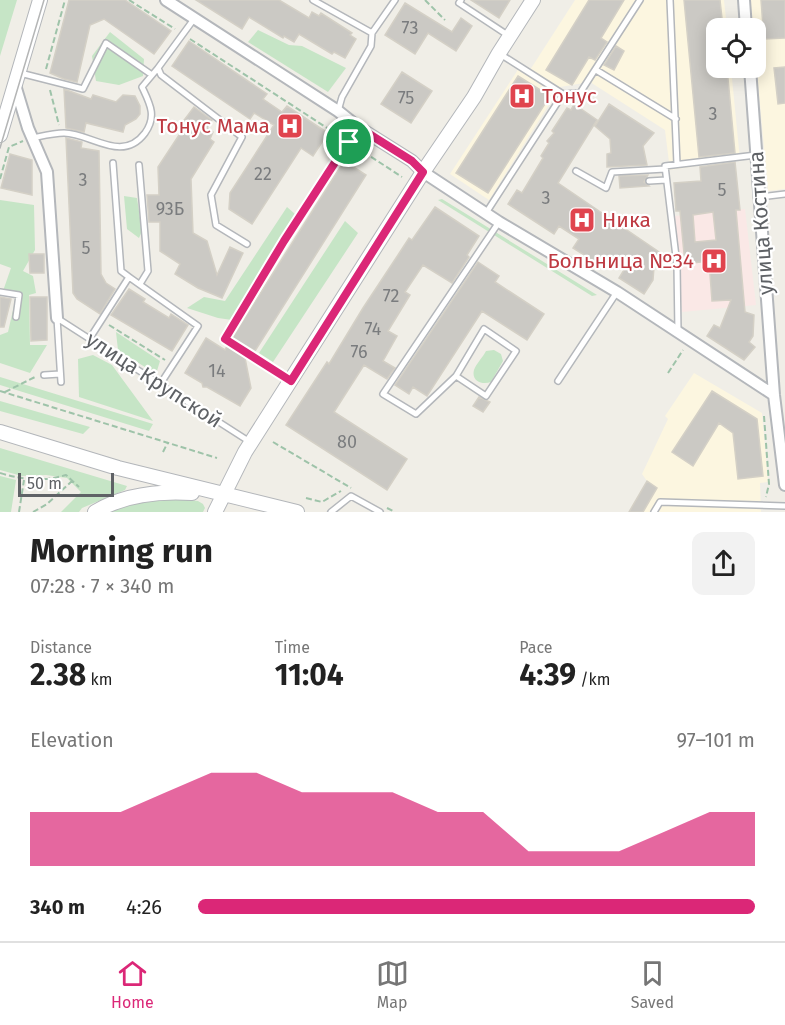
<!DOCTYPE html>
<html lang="en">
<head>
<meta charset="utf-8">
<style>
  body { margin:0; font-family:"Fira Sans",sans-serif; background:#f2f2f2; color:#222; height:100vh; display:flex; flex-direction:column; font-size:22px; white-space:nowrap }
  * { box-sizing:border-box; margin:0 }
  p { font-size:20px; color:#767676 }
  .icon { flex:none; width:33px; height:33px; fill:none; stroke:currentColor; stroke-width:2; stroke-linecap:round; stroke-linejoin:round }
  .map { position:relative; height:512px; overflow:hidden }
  .sheet { display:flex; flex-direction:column; background:#fff; flex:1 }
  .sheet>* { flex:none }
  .tools { position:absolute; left:706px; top:18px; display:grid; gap:12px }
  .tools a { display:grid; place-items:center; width:60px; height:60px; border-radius:12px; background:#fff; box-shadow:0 3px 15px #0003; font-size:30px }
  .scale { position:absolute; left:18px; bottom:15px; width:96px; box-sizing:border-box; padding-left:6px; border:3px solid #5f6266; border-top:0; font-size:16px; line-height:21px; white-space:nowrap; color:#5f6266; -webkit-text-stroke:4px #fff; paint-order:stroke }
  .pin { position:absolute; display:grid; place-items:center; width:51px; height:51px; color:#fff; margin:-26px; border:3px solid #fff; border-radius:50%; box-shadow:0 2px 6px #0007 }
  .round { display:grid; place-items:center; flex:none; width:63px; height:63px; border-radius:12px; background:#f2f2f2 }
  .summary { display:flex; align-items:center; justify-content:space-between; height:102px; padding:0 30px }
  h1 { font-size:33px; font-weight:700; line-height:45px }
  .metrics { display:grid; grid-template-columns:repeat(3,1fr); gap:9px; height:102px; padding:6px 30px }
  .metrics div { display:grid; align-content:center }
  .metrics b { font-size:30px; font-weight:700 }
  .metrics small { font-size:16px; font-weight:400 }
  .metrics p { font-size:16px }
  .chart { height:168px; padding:12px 30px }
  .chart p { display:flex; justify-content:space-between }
  .chart svg { width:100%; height:108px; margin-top:6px; fill:#db2777; opacity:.7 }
  ul { padding:0 30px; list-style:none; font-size:20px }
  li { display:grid; grid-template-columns:96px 72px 1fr; align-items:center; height:45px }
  li i { height:15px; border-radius:8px; background:#db2777 }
  .menu { display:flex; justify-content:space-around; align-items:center; height:84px; border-top:2px solid #e0e0e0; background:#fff; font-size:16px; color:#767676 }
  .menu a { display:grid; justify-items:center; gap:3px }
  .menu .active { color:#db2777 }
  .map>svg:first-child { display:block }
</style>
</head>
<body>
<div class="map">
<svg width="785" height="512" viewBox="0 0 785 512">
  <rect width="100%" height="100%" fill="#f0eee7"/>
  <path fill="#fcf6e0" d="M 575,0 L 724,0 L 727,28 L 717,28 L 717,68 L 731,68 L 740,160 L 670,170 L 665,130 L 590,82 L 560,87 L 489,200 L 450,174 L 521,65 L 530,70 Z
    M 750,0 L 785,0 L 785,189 L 768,191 L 756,61 L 756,28 L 753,28 Z
    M 694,373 L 762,413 L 768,482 L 760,483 L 761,512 L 629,512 L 647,481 L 642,474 L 668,419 L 665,416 Z"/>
  <path fill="#fae8e6" d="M 745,209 L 756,305 L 682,312 L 674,216 Z"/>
  <path fill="#c6e5c6" d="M 0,0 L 17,0 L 0,56 Z
    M 258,30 L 289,45 L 302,46 L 346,68 L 328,92 L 248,42 Z
    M 110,32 L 144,59 L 143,76 L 119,85 L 96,81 L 92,56 Z
    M 124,196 L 137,198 L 142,231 L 139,238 L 127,229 Z
    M 442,199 L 597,295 L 592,296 L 438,200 Z
    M 0,200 L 34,205 L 35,250 L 23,271 L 33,276 L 36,293 L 29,295 L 30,345 L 47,345 L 30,373 L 0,363 L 0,335 L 8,332 L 16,297 L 3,291 L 11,268 L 0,264 Z
    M 287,207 L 303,221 L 239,321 L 218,318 L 187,308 L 204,297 L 225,301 Z
    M 345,221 L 358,233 L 273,362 L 259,353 Z
    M 116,332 L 160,361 L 156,374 L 118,350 Z
    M 494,350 L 501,354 L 503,361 L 491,382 C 483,385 471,382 474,370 C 476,364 483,357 486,351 Z
    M 93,355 L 112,365 L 153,421 L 79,397 L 78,359 Z
    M 0,377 L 153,424 L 149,431 L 0,385 Z
    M 0,401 L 90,427 L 83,434 L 0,411 Z
    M 0,448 L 127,486 L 125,490 L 82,508 L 79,512 L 61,512 L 81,492 L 67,478 L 46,475 L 22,476 L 0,470 Z
    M 0,476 L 16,480 L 11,512 L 0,512 Z
    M 177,499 L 198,501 L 203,504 L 205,508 L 203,512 L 110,512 C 132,503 153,500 177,499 Z"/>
  <path fill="#cbc9c4" stroke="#d4d0c6" stroke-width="1.5" fill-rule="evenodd" d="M 69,0 L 125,0 L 171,31 L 154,54 L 104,19 L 90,25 L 77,82 L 64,79 L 50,73 Z
    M 196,0 L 279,0 L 309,18 L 312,12 L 319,16 L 321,13 L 352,33 L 350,35 L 356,39 L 345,58 L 334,52 L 332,54 L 299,34 L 294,42 L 284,36 L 283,38 L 249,17 L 242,29 Z
    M 471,0 L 510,0 L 499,18 Z
    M 589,0 L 624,0 L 601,38 L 607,42 L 595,60 L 589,57 L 572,85 L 546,70 Z
    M 684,0 L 720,0 L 723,28 L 717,28 L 717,68 L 727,68 L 735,153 L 699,157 Z
    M 761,0 L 785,0 L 785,38 L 764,39 Z
    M 405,3 L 452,32 L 461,18 L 472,26 L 456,51 L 428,33 L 415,54 L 385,35 Z
    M 189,41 L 267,94 L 263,99 L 282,112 L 287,106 L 328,133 L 313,156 L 301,148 L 252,224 L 229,209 L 230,193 L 274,125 L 254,113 L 250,119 L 172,66 Z
    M 616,46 L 624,51 L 614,70 L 604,65 Z
    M 785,67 L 785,103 L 778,104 L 774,68 Z
    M 402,72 L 432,91 L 411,123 L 381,104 Z
    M 518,76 L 550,96 L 488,193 L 456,173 Z
    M 64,89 L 91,99 L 93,95 L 116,102 L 123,95 L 135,96 L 140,106 L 140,114 L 136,119 L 125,125 L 123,132 L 86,123 L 84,132 L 66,128 Z
    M 574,104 L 597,120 L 558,183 L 662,254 L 654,267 L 653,280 L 644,294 L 619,278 L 624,270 L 605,257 L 600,265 L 573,248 L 579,239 L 559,226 L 554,234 L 508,204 L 517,190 L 522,193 L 543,158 L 541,156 L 549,143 L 547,141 L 554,133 L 552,131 L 567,108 L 571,110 Z
    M 609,104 L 654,133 L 643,146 L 647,165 L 607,167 L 607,154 L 611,153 L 610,139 L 595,126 Z
    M 194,107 L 212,120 L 207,128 L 213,132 L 210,139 L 214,142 L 191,179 L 193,233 L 207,241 L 217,275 L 230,247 L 243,253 L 222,298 L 198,288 L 175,274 L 180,264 L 160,251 L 160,222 L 149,222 L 147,195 L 159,195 L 158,167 L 185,126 L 182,123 Z
    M 66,138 L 82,142 L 81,148 L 99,151 L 101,274 L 106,283 L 115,289 L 100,314 L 77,299 L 73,293 Z
    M 10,154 L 32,160 L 32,195 L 1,188 Z
    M 344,161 L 366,175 L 255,351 L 232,338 Z
    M 735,162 L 740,210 L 736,210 L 745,312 L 754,315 L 753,336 L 749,342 L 755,347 L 744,360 L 707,336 L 714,325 L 720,328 L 731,300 L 712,301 L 709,261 L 685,264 L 680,211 L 676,211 L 674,183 L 701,181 L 700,167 ZM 713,212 L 716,240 L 695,242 L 693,215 Z
    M 648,175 L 644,182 L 649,186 L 620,188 L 619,176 Z
    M 435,207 L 479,236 L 467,255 L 469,257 L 452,283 L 423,265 L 405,292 L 410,295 L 388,331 L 397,336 L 383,361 L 395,368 L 387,379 L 364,365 L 334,412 L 407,459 L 387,490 L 286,425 L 327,362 L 329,364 L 363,308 L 398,255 L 409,238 L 412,240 Z
    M 29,254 L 44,254 L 44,273 L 30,273 Z
    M 478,262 L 499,276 L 495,282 L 544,314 L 527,340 L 482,311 L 427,396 L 413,387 L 409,394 L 395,385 Z
    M 129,289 L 145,299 L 143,302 L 169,318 L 171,314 L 188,325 L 172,351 L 111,315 Z
    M 0,297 L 11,299 L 4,327 L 0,327 Z
    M 30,297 L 47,297 L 47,340 L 31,341 Z
    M 206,338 L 225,350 L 227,346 L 245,358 L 251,388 L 240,406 L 207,387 L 203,387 L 202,383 L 185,373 Z
    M 712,391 L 757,419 L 763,476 L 738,479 L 733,433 L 719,423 L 693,466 L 672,452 Z
    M 479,397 L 490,402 L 483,412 L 473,406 Z
    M 647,481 L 657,488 L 643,512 L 629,512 Z"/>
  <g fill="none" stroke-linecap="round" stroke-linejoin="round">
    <g stroke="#b4b7bb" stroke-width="8">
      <path id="lane" d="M 313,0 L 372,33
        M 461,0 L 459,3 L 509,36
        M 670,0 L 677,164
        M 194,19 L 158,68 L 161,75 L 242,137 L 211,195 L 216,225 L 247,244
        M 500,54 L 563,94 L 580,93 L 640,0
        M 596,70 L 676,119
        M 20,73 L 83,89 L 106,43 L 152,75
        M 338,111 L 342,97 L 371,46 L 372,33 L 395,0
        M 32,138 C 42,136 54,133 64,133 C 91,133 122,164 145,133 C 157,116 150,104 142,87 L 158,68
        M 113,163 L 121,271 L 129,277
        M 139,165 L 148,271 L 140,284
        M 576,171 L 606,188 L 612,172 L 665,169
        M 649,181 L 666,180
        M 759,197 L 785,194
        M 486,213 L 563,94
        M 0,292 L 19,295 L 16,317
        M 57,318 L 250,442
        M 57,318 L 61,382
        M 678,332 L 677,265 L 665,166 L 756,155
        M 90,338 L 129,277 L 198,326 L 161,383
        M 44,375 L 60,374
        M 456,376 L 486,396 L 516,351 L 484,329 L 456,376 L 416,414 L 383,394 L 499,222
        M 289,380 L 225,339 L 284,241 L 358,127
        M 558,381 L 617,292
        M 331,512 L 351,496 L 380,512
        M 654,512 L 660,502 L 785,506"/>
    </g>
    <g stroke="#b4b7bb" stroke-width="14">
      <path id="street" d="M 166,0 L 338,111 L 358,127 L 412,161 L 423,172 L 499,222 L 617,292 L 774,395
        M 744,0 L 746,28
        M 750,68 L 774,395 L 785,485
        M 15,85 L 28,128 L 47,172 L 57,318"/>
    </g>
    <g stroke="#b3b6ba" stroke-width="16">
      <path id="secondary" d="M 0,135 L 40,0
        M 0,432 L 118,468 L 297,512
        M 95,512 C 123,495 160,491 192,493
        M 215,512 L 245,452 L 423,172 L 474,97 L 499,53 L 533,0"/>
    </g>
    <path stroke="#9ec3a9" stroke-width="2" stroke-dasharray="6 3" stroke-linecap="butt" d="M 129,0 L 175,29
      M 425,0 L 445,20
      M 190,39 L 341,137
      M 46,69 L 65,0
      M 50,90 L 59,125
      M 356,147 L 402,177
      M 0,179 L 9,147 L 23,141
      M 109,325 L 165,360
      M 668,373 L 683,350
      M 0,391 L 217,458
      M 5,392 L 35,377
      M 764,416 L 769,484 L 766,497
      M 273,442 L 351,488
      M 163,452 L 168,442
      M 0,473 C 24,480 42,482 66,475 L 79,487
      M 306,498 L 322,502 L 341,491
      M 387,508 L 395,512
      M 19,512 L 24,480
      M 33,512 L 47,504 L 72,481"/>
    <use href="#lane" stroke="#fff" stroke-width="5"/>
    <use href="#street" stroke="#fff" stroke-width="10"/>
    <use href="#secondary" stroke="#fff" stroke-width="14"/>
    <path stroke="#b5b6b6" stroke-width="1.5" d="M 0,148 L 44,0"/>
  </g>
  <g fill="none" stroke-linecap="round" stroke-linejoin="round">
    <g stroke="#fff" stroke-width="12">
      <path id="route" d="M 358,127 L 412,161 L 423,172 L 291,381 L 225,339 L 284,241 Z"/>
    </g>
    <use href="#route" stroke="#db2777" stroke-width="8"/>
  </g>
  <defs>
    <g id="hospital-square" transform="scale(1.35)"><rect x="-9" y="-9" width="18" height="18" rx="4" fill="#e0444e" stroke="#fff"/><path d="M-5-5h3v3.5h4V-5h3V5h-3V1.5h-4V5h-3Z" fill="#fff"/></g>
  </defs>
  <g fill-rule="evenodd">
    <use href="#hospital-square" x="522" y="96"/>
    <use href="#hospital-square" x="290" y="126"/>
    <use href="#hospital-square" x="582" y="220"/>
    <use href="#hospital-square" x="714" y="261"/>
  </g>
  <g text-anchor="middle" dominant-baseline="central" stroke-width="4.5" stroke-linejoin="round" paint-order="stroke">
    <g font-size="18" fill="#7a7c7e">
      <text x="410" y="28">73</text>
      <text x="406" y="98">75</text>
      <text x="713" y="114">3</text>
      <text x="263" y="174">22</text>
      <text x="83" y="180">3</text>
      <text x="722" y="190">5</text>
      <text x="546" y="198">3</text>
      <text x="170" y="209">93Б</text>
      <text x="86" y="248">5</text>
      <text x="391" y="296">72</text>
      <text x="373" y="329">74</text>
      <text x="359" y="352">76</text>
      <text x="217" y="371">14</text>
      <text x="347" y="442">80</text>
    </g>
    <g font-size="21" fill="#be3a42" stroke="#fff" text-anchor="start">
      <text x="542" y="96">Тонус</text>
      <text x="270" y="126" text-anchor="end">Тонус Мама</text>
      <text x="602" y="220">Ника</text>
      <text x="694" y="261" text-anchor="end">Больница №34</text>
    </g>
    <g font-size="21" fill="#5f6266" stroke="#fff">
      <text transform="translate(761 223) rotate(-94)">улица Костина</text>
      <text transform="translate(154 380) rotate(33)">улица Крупской</text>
    </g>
  </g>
</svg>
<div class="tools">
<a><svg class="icon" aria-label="locate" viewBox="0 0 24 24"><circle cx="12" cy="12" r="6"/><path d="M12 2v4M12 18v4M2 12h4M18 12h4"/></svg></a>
</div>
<div class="scale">50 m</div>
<div class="pin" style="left:349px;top:142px;background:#1e9e55"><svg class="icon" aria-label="arrive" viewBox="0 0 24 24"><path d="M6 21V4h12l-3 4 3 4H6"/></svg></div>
</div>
<section class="sheet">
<div class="summary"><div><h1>Morning run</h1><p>07:28 · 7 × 340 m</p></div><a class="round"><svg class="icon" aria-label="share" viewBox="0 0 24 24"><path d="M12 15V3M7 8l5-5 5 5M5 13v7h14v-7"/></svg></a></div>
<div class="metrics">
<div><p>Distance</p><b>2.38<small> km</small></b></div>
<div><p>Time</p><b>11:04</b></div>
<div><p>Pace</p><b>4:39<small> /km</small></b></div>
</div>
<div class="chart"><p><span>Elevation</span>97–101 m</p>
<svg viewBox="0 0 160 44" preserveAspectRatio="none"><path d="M0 44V22L10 22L20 22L30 14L40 6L50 6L60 14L70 14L80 14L90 22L100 22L110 38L120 38L130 38L140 30L150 22L160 22V44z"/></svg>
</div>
<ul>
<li><b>340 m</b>4:26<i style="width:100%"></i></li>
</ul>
</section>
<nav class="menu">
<a class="active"><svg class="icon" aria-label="home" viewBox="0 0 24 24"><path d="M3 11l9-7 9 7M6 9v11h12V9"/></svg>Home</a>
<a><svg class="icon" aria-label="map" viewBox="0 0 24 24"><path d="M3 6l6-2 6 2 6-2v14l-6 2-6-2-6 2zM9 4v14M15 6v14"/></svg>Map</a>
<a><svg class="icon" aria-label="saved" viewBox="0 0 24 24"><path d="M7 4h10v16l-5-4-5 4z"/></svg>Saved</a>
</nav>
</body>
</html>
